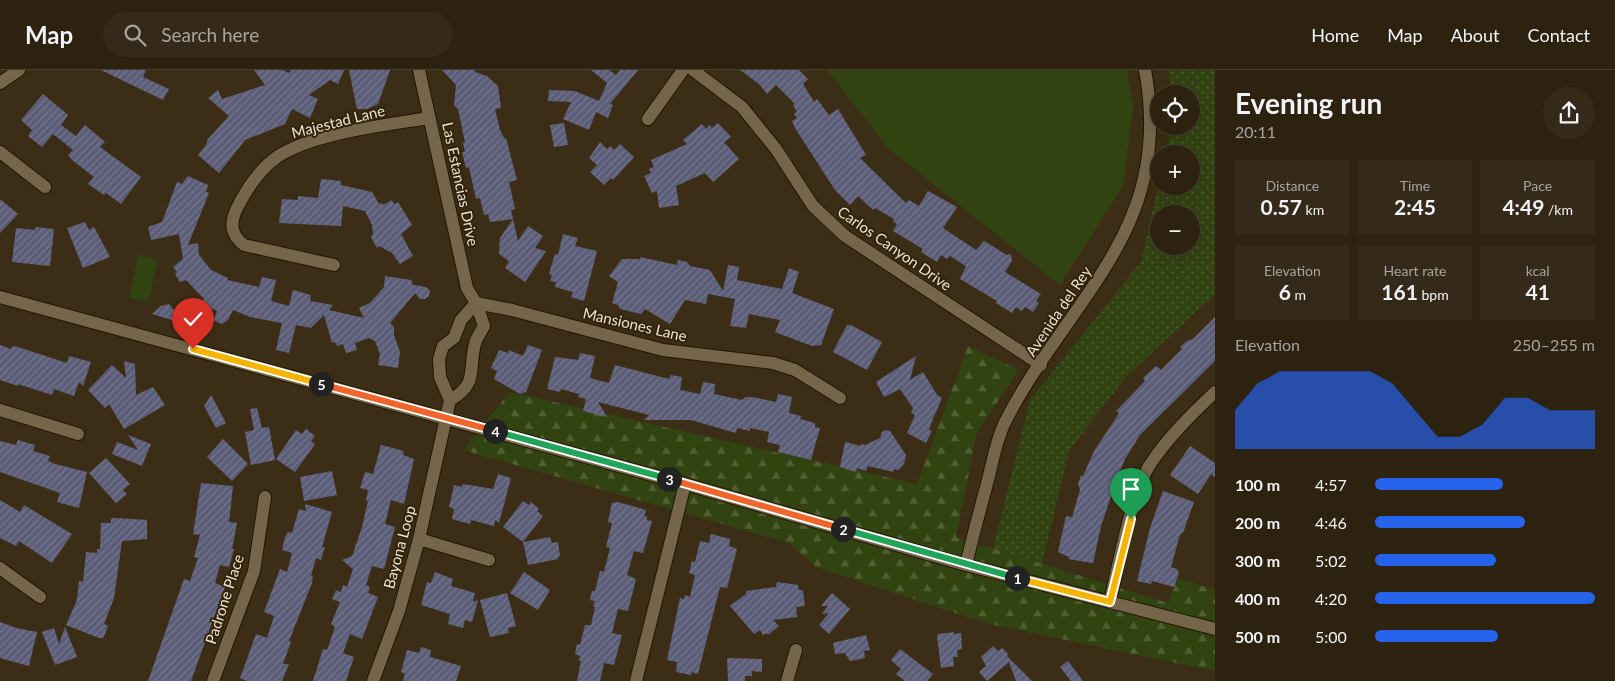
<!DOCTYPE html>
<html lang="en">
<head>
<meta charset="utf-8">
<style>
  body { margin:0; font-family:Lato,sans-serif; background:#352a19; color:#f1f3f6; height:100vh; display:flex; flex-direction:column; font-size:19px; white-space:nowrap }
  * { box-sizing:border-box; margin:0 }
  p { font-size:16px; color:#a7a49f }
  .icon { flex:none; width:28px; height:28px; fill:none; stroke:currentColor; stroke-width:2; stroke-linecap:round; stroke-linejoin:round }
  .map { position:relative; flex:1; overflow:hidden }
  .panel { display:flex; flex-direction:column; background:#2d2210; width:400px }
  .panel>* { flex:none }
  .tools { position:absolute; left:1150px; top:15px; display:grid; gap:10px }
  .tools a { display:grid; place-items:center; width:50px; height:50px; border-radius:50%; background:#2d2210; box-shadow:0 5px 20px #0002,0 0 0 1px #483f30; font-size:25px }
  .pin { position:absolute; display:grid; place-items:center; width:42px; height:42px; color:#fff; margin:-51px -21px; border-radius:50% 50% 50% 0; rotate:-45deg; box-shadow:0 0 5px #0007 }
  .pin .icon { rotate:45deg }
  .km { position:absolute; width:25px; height:25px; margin:-12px; border-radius:50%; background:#222; color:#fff; font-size:14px; line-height:25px; text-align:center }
  .round { display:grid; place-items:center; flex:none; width:52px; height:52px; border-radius:26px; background:#352a19 }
  .head { display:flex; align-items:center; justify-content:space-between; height:85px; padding:0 20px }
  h1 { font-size:28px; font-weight:700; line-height:38px }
  .metrics { display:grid; grid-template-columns:repeat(3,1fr); gap:8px; height:85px; padding:5px 20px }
  .metrics div { display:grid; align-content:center; border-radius:0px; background:#352a19; text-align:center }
  .metrics b { font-size:21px; font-weight:700 }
  .metrics small { font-size:14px; font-weight:400 }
  .metrics p { font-size:14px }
  .chart { height:140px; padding:10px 20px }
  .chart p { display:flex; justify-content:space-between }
  .chart svg { width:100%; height:90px; margin-top:5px; fill:#2563eb; opacity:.7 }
  ul { padding:0 20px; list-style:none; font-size:16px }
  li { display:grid; grid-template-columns:80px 60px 1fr; align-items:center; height:38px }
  li i { height:12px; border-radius:6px; background:#2563eb }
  header { display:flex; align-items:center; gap:30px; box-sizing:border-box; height:70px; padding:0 25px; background:#2d2210; border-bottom:1px solid #483f30 }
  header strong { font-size:24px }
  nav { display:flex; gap:28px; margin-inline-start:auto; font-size:18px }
  .search { width:350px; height:45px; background:#352a19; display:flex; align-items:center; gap:12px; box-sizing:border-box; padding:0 18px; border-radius:28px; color:#a7a49f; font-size:19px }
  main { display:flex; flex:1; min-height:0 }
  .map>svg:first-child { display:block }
</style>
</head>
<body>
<header>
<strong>Map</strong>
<div class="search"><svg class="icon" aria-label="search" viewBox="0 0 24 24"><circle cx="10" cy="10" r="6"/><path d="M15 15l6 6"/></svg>Search here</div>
<nav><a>Home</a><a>Map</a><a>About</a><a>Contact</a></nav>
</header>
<main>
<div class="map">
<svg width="1215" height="611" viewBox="0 0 1215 611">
  <defs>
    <pattern id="grass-dots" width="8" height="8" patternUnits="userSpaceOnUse" patternTransform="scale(1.25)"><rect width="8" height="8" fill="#324312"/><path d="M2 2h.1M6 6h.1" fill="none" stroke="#505e34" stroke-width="1.8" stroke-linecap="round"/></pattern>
    <pattern id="forest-firs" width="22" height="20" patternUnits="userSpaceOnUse" patternTransform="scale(1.25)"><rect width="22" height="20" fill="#324312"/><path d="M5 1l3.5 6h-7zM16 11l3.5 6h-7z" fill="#505e34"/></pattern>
    <pattern id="building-hatch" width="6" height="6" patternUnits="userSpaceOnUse" patternTransform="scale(1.25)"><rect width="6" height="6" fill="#5c5e79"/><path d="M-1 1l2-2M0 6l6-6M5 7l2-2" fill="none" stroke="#74758b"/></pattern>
  </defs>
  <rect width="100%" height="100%" fill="#3c2e16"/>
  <path fill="url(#grass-dots)" fill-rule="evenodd" d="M 1168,0 L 1215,0 L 1215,224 L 1126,307 L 1069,381 L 1042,494 L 993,479 L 1030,330 L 1141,192 L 1159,112 L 1159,116 L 1191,116 L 1191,84 L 1165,84 L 1172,56 L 1191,56 L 1191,24 L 1172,24 ZM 1159,144 L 1191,144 L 1191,176 L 1159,176 Z"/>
  <path fill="url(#forest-firs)" d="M 968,276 L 1019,300 L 977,362 L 956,467 L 1168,533 L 1178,508 L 1215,520 L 1215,601 L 989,554 L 816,497 L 789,473 L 463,380 L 510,322 L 917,414 Z"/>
  <path fill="#324312" d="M 827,0 L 1127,0 L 1133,36 L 1123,116 L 1060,215 L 888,78 Z
    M 138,185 L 158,190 L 148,232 L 129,228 Z"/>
  <path fill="url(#building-hatch)" d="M 101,0 L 146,0 L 143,7 L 169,19 L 163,30 Z
    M 254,0 L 282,0 L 289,3 L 291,0 L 344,0 L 338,14 L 330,10 L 309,25 L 318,29 L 310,48 L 292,39 L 285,54 L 245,70 L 219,103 L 198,85 L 206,75 L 208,69 L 229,46 L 208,28 L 218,20 L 222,29 L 265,15 Z
    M 349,0 L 390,0 L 378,34 L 367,39 L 357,39 Z
    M 442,0 L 475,0 L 475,2 L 487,6 L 498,16 L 501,38 L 495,39 L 500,60 L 504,68 L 506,68 L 517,110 L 509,112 L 515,139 L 511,140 L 513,149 L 490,152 L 488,144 L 484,145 L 480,128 L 476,129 L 469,97 L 466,98 L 462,82 L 465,82 L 463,73 L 465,72 L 458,39 L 454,35 L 456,15 Z
    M 591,0 L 609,0 L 616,5 L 620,0 L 638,0 L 610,34 L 613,35 L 608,48 L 596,42 L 589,60 L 563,49 L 571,32 L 548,31 L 549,20 L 575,21 L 599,31 L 607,13 Z
    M 740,0 L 799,0 L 808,9 L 803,14 L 814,32 L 817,29 L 829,45 L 838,39 L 866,85 L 860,88 L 906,133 L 909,130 L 919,136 L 928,121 L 957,137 L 943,158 L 976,180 L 984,171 L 1007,185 L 1011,184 L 1012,191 L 1005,202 L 1041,224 L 1036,231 L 1039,233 L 1033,242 L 1025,237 L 1022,241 L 1016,237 L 1012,243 L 996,233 L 997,231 L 960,209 L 966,196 L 950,186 L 947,189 L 941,185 L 937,192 L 921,182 L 923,179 L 893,161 L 897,154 L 893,152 L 894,149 L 875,138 L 873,140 L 858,126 L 850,135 L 835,120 L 795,58 L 792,51 L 797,48 L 794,44 L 797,42 L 793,35 L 795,34 L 776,15 L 767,24 L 759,14 Z
    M 43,24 L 68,45 L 61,55 L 76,66 L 85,55 L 105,72 L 100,77 L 141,107 L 121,134 L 106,123 L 104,125 L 88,114 L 94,107 L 72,90 L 68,85 L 73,80 L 53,64 L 42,77 L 28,66 L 32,60 L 21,50 Z
    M 564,53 L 568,75 L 554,77 L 550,55 Z
    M 718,53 L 731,67 L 724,72 L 739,89 L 713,112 L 705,103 L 676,116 L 679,135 L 659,138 L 657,121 L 652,123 L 644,106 L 651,103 L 649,99 L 654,97 L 651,90 L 687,74 L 683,70 L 702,54 L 706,59 L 710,55 L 712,58 Z
    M 600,72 L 607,79 L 610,76 L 614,80 L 620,74 L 634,87 L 613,110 L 611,108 L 604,115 L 590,102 L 597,95 L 589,88 Z
    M 188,106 L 208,115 L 206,122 L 209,123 L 188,175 L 198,173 L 199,185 L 211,200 L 228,208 L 227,210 L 259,217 L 262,207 L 276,210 L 271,231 L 289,236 L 293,220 L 311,225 L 310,231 L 333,235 L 329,240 L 364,248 L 359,238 L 370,233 L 384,217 L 385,206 L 411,210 L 413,215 L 426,217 L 430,221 L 429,226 L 425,229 L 420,229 L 415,223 L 390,253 L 394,257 L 394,265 L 400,282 L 398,298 L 378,295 L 380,284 L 375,271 L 369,268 L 355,273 L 357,280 L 346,283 L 343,274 L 337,276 L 335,272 L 332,273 L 324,245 L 311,258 L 296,255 L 289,283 L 276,280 L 282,253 L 250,247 L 233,240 L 228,250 L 222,254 L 213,250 L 217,241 L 201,234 L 204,229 L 186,210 L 180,212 L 175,204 L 177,202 L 173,197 L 183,189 L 179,164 L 151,170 L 148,157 L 162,152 L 177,112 L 182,114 Z
    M 321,109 L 341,111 L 341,115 L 372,122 L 379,134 L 382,133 L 383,135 L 392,130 L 394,134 L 398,132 L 412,155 L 401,164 L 413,186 L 400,194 L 392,183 L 379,176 L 377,178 L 371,167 L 373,165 L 372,155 L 365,141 L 343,136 L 341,156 L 279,153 L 282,129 L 298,130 L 298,126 L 318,128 Z
    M 0,129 L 18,144 L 0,163 Z
    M 513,149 L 518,171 L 528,156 L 543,166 L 535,178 L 546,181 L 525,212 L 505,198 L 509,191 L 499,184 L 500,168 Z
    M 85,152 L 89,160 L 94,157 L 110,187 L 83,198 L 67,158 Z
    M 36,157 L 54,159 L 50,196 L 12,192 L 16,158 L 35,160 Z
    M 563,164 L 578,168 L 575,176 L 597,181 L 584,231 L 571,227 L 573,222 L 555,217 L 556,212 L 550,211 L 552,205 L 549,204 L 555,184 L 558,185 Z
    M 640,187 L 677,195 L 678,190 L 687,192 L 690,196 L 710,200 L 723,221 L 728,195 L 739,197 L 737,210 L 782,219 L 789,198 L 799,202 L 792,223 L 834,239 L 821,275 L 812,276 L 775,262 L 780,250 L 749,244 L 746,258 L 730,256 L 735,229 L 708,224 L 706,234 L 685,230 L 670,254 L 645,239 L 641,244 L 620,239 L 618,235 L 612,233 L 618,212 L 609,206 L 622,189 L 640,189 Z
    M 169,234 L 176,243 L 172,250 L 152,244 L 161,236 Z
    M 1215,247 L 1215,291 L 1140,365 L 1125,389 L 1116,411 L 1101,456 L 1093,493 L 1068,489 L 1069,487 L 1058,482 L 1066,446 L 1072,447 L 1080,420 L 1078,414 L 1081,405 L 1083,406 L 1094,381 L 1116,348 L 1119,343 L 1116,341 L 1145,311 L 1143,308 L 1156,296 L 1161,300 L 1182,279 L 1180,277 L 1187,271 L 1193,269 Z
    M 847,255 L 851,255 L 882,272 L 867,300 L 833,282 Z
    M 0,275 L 11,279 L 12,276 L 18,277 L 67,293 L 69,286 L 91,292 L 83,316 L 79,312 L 74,326 L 54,319 L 52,325 L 18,314 L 18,316 L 0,310 Z
    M 528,275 L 542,280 L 526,322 L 520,324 L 494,309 L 497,301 L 491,298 L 499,280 L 508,283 L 509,280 L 523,286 Z
    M 580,283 L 595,286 L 590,308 L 609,313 L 615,295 L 669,309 L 671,305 L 682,307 L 680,320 L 700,324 L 703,312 L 715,314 L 714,324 L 742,330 L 746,327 L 752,327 L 776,332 L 778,324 L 792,327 L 789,343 L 801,346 L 800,349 L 815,353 L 815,357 L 820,358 L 811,390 L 778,382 L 780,375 L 767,372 L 769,362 L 750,358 L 750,361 L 737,358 L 736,363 L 691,350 L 644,350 L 649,345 L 598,332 L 607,347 L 583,341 L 586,329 L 578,327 L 579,324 L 561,319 L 560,322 L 547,319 L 555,287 L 578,290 Z
    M 916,286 L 910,310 L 923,302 L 937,325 L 942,328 L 932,351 L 929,360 L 932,361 L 926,373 L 907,363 L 915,345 L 911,343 L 913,338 L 900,319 L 884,327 L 876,312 Z
    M 124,291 L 135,294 L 136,325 L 153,317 L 165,335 L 124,359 L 109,334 L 105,338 L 88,320 L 112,295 L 126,308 Z
    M 211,325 L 226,353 L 216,358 L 204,336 Z
    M 257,338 L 262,358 L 269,357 L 275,390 L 251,395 L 245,362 L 254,360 L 250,339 Z
    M 306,359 L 315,366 L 311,371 L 315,374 L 295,402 L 276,389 L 296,360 L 302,364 Z
    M 886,360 L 890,361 L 906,385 L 904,394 L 898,400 L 894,399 L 893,402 L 868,396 L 866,401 L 857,398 L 856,402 L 840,397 L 845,372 L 861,376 L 861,374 L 865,375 L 880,368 L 882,362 Z
    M 128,365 L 151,374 L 142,396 L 112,384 L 117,372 L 138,380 Z
    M 223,369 L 248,394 L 232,411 L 207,387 Z
    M 18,370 L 35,375 L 33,381 L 50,386 L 48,391 L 55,394 L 87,402 L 79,438 L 57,432 L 60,423 L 0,402 L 0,371 L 16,375 Z
    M 381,375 L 404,381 L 403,385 L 414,389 L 404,434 L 391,430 L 385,454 L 395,457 L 384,499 L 372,496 L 366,515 L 370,517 L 368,523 L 378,527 L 362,569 L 350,564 L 343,583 L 354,587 L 346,611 L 313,611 L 323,579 L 327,580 L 335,557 L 331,554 L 340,532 L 332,529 L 336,520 L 341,522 L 343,515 L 347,517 L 353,499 L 342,490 L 352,486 L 362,457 L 368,431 L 366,431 L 368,420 L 360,418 L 365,402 L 373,404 Z
    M 1190,376 L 1215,393 L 1215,407 L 1211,404 L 1198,424 L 1170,405 Z
    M 106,388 L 130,414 L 123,420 L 127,424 L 116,433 L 89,403 Z
    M 332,401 L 337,425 L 304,431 L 300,407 Z
    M 498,404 L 511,408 L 499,453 L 495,450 L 494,456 L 471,450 L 470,454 L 452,449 L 454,439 L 449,437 L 454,415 L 462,417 L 463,414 L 493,419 Z
    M 201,413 L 233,416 L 229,452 L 237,453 L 232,479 L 234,479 L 229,497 L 220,495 L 215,513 L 225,517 L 191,611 L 148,611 L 184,509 L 190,511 L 198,488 L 194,487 L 200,465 L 193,464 Z
    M 1163,421 L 1194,432 L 1183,463 L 1181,463 L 1179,468 L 1171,497 L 1177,499 L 1179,503 L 1174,517 L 1152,511 L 1151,514 L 1137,511 L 1150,458 Z
    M 0,430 L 20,442 L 24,435 L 72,464 L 52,493 L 19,471 L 16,476 L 0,468 Z
    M 523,431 L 529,435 L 531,432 L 539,439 L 537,441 L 543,446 L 523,472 L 503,457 Z
    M 618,432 L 646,440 L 644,446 L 647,446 L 647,450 L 652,451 L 643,483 L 634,481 L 627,505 L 636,509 L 628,541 L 618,539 L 612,563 L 622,565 L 614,595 L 604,593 L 600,611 L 577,611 L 581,591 L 579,591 L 580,586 L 575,584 L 577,574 L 580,575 L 585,555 L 591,555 L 595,537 L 593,536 L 595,531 L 590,530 L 592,521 L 595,521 L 600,501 L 604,502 L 610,478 L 606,477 L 612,453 L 608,452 L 610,442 L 612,433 Z
    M 305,434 L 332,442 L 322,477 L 325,477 L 321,490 L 316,488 L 311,506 L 313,507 L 312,513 L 289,571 L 291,572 L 283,594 L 289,594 L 282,611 L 247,611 L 240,608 L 256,564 L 267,568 L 274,546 L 264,542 L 280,499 L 287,502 L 292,483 L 282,480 L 285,467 L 288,462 L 292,463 L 299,439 L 306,441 Z
    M 114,448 L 147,450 L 147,469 L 122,471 L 114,528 L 104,554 L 108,556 L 107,559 L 103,568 L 99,568 L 66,555 L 77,530 L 79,511 L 83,512 L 86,482 L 97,483 L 97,479 L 100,479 L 101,453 L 111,453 L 111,449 Z
    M 711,464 L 730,469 L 729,476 L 737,479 L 727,518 L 720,517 L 698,604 L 692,602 L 691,605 L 676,602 L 677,592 L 667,590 L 680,528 L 684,529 L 685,525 L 690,527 L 695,505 L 689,503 L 692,491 L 695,492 L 700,471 L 709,473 Z
    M 550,467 L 552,473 L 558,472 L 560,486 L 558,487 L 558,489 L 528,495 L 523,472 Z
    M 435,502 L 453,509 L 451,516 L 475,523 L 473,532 L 478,530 L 472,552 L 465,550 L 463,558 L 448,554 L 450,544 L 421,535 L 427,512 L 431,513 Z
    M 524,502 L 550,520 L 538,540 L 510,523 Z
    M 777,512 L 798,515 L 799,520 L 803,520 L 805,536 L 796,537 L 797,547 L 773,550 L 779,556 L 768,565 L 766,563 L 763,565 L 760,560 L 754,564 L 730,536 L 746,524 L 746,521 L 776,517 Z
    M 507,523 L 516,556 L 508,558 L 509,563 L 490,567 L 480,530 Z
    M 832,523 L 850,539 L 829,564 L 819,555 L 829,543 L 822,544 L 828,536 L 821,536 Z
    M 0,552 L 16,558 L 37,562 L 29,596 L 0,588 Z
    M 65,557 L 77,587 L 55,595 L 42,562 L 54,558 L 59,574 Z
    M 954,562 L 954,564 L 961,563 L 962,579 L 957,580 L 958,587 L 953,587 L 954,596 L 941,598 L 937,566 L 938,564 Z
    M 866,565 L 870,580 L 864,581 L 865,588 L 850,591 L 845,583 L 835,584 L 833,573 Z
    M 993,576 L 998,581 L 1002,578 L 1008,584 L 1007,586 L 1032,611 L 1016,611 L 1009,592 L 987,611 L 979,602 L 986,596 L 981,587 Z
    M 421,577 L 431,580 L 430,587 L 461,596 L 456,611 L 403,611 L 405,604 L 401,602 L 407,580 L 419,583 Z
    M 900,579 L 933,604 L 927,611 L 905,611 L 896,604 L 901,599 L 891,590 Z
    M 727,588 L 762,589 L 762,602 L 752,601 L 752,606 L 745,606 L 745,611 L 728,611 Z
    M 1068,591 L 1083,611 L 1071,611 L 1060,597 Z"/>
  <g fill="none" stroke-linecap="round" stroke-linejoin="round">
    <g stroke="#231600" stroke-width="14">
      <path id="minor" d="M 419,0 L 467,218 L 476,233 L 484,256 C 481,262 476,268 475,274 C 468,299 479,314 450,330
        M 693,0 L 742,37 L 776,79 L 813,136 L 845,166 L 1041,295
        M 0,13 L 19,0
        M 648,49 L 683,0
        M 0,82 L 45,117
        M 334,195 L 244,175 C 230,164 230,153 237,138 C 246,120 260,99 277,87 C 312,63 386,55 429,48
        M 0,227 L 685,414 L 966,495 L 1215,559
        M 476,233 L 512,240 L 663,280 L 773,293 L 795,300 L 840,328
        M 0,340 L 78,364
        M 419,469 L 489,490
        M 966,495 C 973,465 981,436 989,406 C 993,388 997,369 1005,352 C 1069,227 1175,160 1145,0
        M 0,498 L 40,527
        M 1110,531 C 1119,494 1131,423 1151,393 C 1169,366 1192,344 1215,322
        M 213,611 L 254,501 L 265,427
        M 373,611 L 399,541 L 419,469 L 450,330 L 440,307 L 439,289 L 443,276 L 454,268 L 461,250 L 476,233
        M 636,611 L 685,414
        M 787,611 L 796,580"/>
    </g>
    <use href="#minor" stroke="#75664b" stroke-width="12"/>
  </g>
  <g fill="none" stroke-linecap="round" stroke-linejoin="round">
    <g stroke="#fff" stroke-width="10">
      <path id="split-1" d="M 1017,508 L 1110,532 L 1131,449"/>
    </g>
    <g stroke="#fff" stroke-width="10">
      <path id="split-2" d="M 843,459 L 1017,508"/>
    </g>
    <g stroke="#fff" stroke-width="10">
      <path id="split-3" d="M 669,409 L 843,459"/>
    </g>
    <g stroke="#fff" stroke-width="10">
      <path id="split-4" d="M 495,361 L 669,409"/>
    </g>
    <g stroke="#fff" stroke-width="10">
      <path id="split-5" d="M 321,314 L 495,361"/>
    </g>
    <g stroke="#fff" stroke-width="10">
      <path id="split-6" d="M 193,279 L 321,314"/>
    </g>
    <use href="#split-1" stroke="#f5b400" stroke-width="6"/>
    <use href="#split-2" stroke="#22a559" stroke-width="6"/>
    <use href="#split-3" stroke="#f0652b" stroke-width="6"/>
    <use href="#split-4" stroke="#22a559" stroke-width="6"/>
    <use href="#split-5" stroke="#f0652b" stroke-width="6"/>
    <use href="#split-6" stroke="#f5b400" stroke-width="6"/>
  </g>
  <g text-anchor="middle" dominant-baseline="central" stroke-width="4" stroke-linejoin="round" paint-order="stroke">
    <g font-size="15" fill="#ebe2d4" stroke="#32240b">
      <text transform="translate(338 51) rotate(-14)">Majestad Lane</text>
      <text transform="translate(461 114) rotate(78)">Las Estancias Drive</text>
      <text transform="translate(895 178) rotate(35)">Carlos Canyon Drive</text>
      <text transform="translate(1058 241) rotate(-56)">Avenida del Rey</text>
      <text transform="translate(635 254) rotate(13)">Mansiones Lane</text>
      <text transform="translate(399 477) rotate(-75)">Bayona Loop</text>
      <text transform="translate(224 529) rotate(-72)">Padrone Place</text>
    </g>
  </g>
</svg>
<div class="tools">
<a><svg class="icon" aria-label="locate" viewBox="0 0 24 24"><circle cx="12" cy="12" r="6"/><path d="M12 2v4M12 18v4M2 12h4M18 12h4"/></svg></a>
<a>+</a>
<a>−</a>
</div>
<div class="pin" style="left:1131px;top:449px;background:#1e9e55"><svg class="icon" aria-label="arrive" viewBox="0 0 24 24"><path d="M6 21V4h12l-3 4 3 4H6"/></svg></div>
<div class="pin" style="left:193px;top:279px;background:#d93025"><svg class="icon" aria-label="check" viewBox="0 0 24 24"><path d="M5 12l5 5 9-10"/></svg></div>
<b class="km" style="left:1017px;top:508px">1</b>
<b class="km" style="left:843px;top:459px">2</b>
<b class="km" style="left:669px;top:409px">3</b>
<b class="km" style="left:495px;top:361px">4</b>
<b class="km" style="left:321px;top:314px">5</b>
</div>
<section class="panel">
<div class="head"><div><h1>Evening run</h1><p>20:11</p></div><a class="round"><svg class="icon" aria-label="share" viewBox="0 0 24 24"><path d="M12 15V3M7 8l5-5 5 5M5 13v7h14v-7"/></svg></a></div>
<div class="metrics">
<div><p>Distance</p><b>0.57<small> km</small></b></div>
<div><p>Time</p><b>2:45</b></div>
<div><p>Pace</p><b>4:49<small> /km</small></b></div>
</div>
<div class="metrics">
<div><p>Elevation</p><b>6<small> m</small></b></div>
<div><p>Heart rate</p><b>161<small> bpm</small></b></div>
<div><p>kcal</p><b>41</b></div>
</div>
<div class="chart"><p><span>Elevation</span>250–255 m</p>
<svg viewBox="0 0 160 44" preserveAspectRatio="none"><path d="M0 44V25L10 12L20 6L30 6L40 6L50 6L60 6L70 12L80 25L90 38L100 38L110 32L120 19L130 19L140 25L150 25L160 25V44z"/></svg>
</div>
<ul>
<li><b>100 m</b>4:57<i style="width:58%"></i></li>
<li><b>200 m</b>4:46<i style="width:68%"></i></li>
<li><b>300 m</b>5:02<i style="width:55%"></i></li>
<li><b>400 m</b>4:20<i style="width:100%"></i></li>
<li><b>500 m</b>5:00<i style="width:56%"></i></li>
</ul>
</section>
</main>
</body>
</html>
